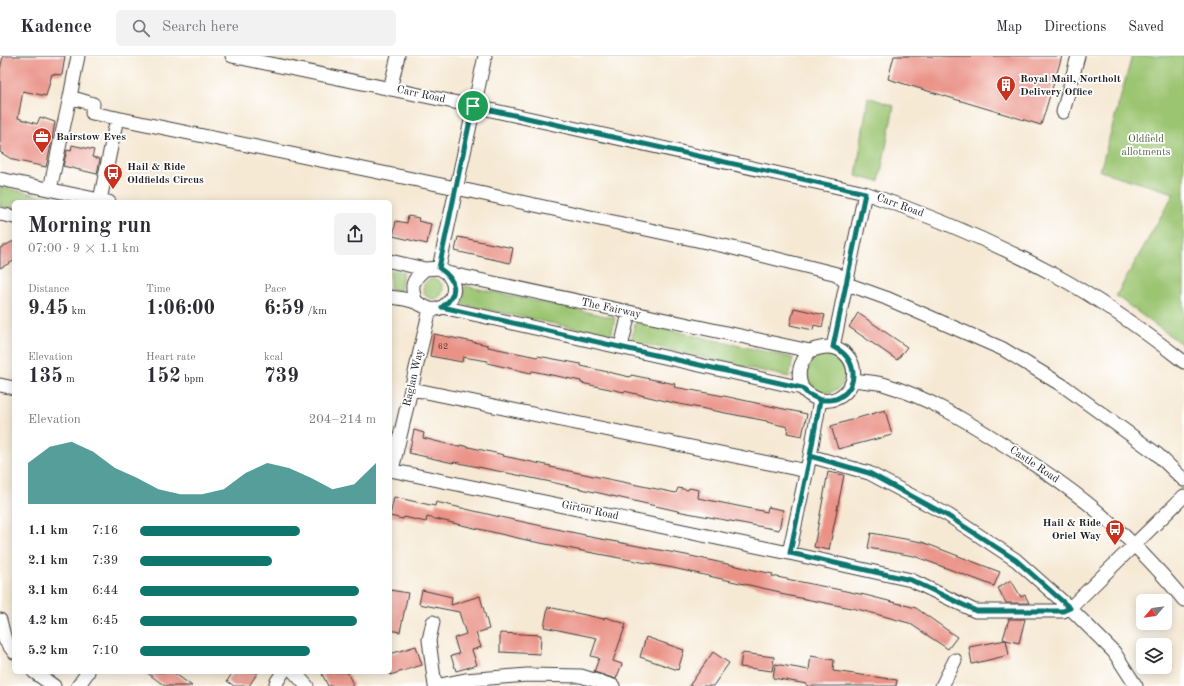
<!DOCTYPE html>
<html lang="en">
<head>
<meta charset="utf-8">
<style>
  body { margin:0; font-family:"Old Standard TT",serif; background:#f2f2f3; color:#2b2b33; height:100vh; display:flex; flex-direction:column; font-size:15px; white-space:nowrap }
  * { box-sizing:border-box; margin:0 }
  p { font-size:13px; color:#7c7c81 }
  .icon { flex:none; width:22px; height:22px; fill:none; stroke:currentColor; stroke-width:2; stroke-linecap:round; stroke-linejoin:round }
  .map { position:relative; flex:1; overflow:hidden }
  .sheet { position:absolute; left:12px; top:144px; width:380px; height:474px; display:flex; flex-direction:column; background:#fff; border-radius:6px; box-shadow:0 2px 10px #0003 }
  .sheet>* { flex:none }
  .needle { width:26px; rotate:242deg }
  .controls { position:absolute; left:1136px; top:538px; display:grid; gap:8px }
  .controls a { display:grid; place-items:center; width:36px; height:36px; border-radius:6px; background:#fff; box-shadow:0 2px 10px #0003; font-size:20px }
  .pin { position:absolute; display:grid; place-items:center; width:34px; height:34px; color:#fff; margin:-17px; border:2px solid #fff; border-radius:50%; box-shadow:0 1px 4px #0007 }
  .round { display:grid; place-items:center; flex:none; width:42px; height:42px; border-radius:6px; background:#f2f2f3 }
  .summary { display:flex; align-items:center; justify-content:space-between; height:68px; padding:0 16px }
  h1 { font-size:22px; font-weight:700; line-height:30px }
  .stats { display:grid; grid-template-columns:repeat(3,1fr); gap:6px; height:68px; padding:4px 16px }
  .stats div { display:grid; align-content:center }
  .stats b { font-size:20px; font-weight:700 }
  .stats small { font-size:11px; font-weight:400 }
  .stats p { font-size:11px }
  .chart { height:112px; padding:8px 16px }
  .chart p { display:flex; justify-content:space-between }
  .chart svg { width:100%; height:72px; margin-top:4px; fill:#0f766e; opacity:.7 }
  ul { padding:0 16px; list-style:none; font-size:13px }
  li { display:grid; grid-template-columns:64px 48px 1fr; align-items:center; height:30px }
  li i { height:10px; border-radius:5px; background:#0f766e }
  header { display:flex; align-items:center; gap:24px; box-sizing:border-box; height:56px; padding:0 20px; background:#fff; border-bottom:1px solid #e1e1e2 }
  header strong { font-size:19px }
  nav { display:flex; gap:22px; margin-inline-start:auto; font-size:14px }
  .search { width:280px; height:36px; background:#f2f2f3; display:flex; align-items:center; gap:10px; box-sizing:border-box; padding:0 14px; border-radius:6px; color:#7c7c81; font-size:15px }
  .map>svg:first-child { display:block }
</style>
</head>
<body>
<header>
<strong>Kadence</strong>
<div class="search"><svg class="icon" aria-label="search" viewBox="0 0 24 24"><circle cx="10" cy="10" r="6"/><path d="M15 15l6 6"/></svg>Search here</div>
<nav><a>Map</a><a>Directions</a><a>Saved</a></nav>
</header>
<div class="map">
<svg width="1184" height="630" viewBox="0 0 1184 630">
  <rect width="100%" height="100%" fill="#fff"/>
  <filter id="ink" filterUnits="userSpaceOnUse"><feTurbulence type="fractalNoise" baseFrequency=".025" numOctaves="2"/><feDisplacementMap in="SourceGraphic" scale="8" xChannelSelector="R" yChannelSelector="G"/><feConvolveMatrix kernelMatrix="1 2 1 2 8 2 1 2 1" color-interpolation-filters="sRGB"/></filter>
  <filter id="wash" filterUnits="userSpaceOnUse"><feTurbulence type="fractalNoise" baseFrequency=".012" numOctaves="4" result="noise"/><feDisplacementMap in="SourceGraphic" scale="16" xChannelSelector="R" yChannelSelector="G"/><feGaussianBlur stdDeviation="0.9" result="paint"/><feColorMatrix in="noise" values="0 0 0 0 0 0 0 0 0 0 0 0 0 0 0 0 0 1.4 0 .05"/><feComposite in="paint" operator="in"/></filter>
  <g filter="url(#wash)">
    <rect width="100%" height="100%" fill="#f6e9d4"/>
    <path fill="#9bc571" stroke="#5c7046" d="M 1132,0 L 1184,0 L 1184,290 L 1116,240 L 1174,137 L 1100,115 Z
      M 868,41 L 894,50 L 879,126 L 856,120 Z
      M 0,131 L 71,146 L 14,146 L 14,153 L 0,150 Z
      M 390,214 L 403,216 L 400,235 L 390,233 Z
      M423 233a10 10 0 1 1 20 0a10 10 0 1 1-20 0Z
      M 465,230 L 615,262 L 611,280 L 461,248 Z
      M 635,266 L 793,302 L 789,321 L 631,285 Z
      M808 317a19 19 0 1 1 38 0a19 19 0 1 1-38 0Z"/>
    <g id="blocks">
      <path fill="#ea9286" d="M 3,0 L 65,0 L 62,19 L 52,18 L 46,40 L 23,35 L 18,62 L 37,68 L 40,61 L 55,66 L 51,89 L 46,111 L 13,104 L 0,96 L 0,14 Z
        M 894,0 L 1062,0 L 1041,69 L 888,23 Z
        M 72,89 L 94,94 L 92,101 L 100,103 L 97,118 L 63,110 L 67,94 L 71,95 Z
        M 408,160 L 419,162 L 418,165 L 431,168 L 427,188 L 393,180 L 396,165 L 407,167 Z
        M 458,181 L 513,192 L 510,207 L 455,195 Z
        M 14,185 L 14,205 L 0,212 L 0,192 Z
        M 794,252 L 825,259 L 822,271 L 814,269 L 813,274 L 790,269 Z
        M 858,257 L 907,291 L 897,304 L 849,271 Z
        M 434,278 L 488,289 L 488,291 L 537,301 L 538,300 L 581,308 L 581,310 L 630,321 L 631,319 L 675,328 L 674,331 L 724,340 L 807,358 L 802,380 L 787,377 L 788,371 L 767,366 L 767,365 L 674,347 L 624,335 L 624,336 L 581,327 L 581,325 L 532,315 L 531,317 L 487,307 L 488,305 L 463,301 L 462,306 L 430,300 Z
        M 885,354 L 892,379 L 838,393 L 831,370 Z
        M 414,374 L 424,377 L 423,382 L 459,391 L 460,389 L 504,399 L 503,400 L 551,410 L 550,411 L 676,437 L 678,432 L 688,434 L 689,432 L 699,434 L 698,442 L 767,456 L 768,451 L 783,454 L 779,474 L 682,456 L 551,426 L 454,406 L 453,407 L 409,397 Z
        M 828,416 L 844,419 L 829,494 L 814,491 Z
        M 394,441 L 435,450 L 436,446 L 500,461 L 585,479 L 585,480 L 686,499 L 773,518 L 772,520 L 865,539 L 916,552 L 957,581 L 948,593 L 909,567 L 861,554 L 780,538 L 780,536 L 673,512 L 535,486 L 427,461 L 426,466 L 404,461 L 403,463 L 390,460 Z
        M 871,477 L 922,486 L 1000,516 L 994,530 L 914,500 L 868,492 Z
        M 1011,524 L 1021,541 L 1025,539 L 1029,547 L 1006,547 L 998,532 Z
        M 390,534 L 408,537 L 400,576 L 390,574 Z
        M 422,534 L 452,541 L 451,549 L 480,540 L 489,573 L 476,577 L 481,591 L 472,594 L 477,609 L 456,615 L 451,600 L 459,598 L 454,582 L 466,578 L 459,556 L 419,548 Z
        M 548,551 L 604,563 L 605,561 L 626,568 L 613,605 L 622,608 L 616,623 L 594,616 L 599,602 L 591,600 L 597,582 L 544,571 Z
        M 1009,563 L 1025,563 L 1019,587 L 1006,584 L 1009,599 L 972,608 L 969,591 L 1006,584 L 1003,583 Z
        M 500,577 L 541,579 L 540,598 L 500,596 Z
        M 646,581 L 684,594 L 678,614 L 640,601 Z
        M 416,590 L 422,609 L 390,619 L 390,598 Z
        M 713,596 L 729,607 L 713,630 L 689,630 Z
        M 742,597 L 774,601 L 772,615 L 740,611 Z
        M 811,600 L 834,604 L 833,615 L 897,624 L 896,630 L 807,630 L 807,628 L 773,622 L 775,608 L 809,614 Z
        M 146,616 L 173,616 L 192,630 L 165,630 Z
        M 233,616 L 258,616 L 249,630 L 234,630 L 227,625 Z
        M 321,616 L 347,616 L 354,630 L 328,630 Z"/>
    </g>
  </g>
  <g filter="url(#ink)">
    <use href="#blocks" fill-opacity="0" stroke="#3d3b38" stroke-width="1"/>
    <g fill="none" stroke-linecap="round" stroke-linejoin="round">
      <g stroke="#3d3b38" stroke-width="15">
        <path id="minor" d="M 78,0 L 70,41 L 93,48 L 92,57 L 456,132 L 729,191 L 837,218 L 847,228 L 886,242 L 1003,293 L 1065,331 L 1157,398 L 1184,424
          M 232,0 L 473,50 L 865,137 C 930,159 995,187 1055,219 C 1101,244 1143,274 1184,306
          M 390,33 L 398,0
          M 1063,56 L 1078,0
          M 0,123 L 109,146
          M 50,133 L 70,41
          M 100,144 L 117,62
          M 0,158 L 14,161
          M 390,205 L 425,213 L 439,212 L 447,217 L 810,295 C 820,291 832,288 842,295 C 874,320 833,367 802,332 L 442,251
          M 439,212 L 485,0
          M 390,241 C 398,242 407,243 415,246 C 426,250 431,258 444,250 C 447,247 451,244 452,240 C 456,231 452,224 447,217
          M 416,246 C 410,230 412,224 425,213
          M 621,291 L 629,257
          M 833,291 L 865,137
          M 853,324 C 862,325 873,326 883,328 C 928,341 970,367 1009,392 C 1037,410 1065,429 1091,450 C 1125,478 1156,510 1184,544
          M 0,329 L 14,332
          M 802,332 C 796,317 800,307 810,295
          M 412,333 L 807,415
          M 810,400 L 869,417 L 948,459 L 1016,504 L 1070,552 L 1114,596 L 1136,630
          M 390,414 L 789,497 L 911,524 L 975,555 L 1063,555 L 1070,552 L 1184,440
          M 392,414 L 430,253
          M 789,497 L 810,400 L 820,344
          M 0,564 L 5,584 L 14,596
          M 433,566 L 429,584 L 435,630
          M 34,616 L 54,630
          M 294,616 L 307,630
          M 276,627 L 283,616
          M 78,630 L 88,616
          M 435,630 L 465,624 L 527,619 L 581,620 L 613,630
          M 942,630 L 955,604"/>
      </g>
      <use href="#minor" stroke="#fff" stroke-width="13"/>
    </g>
  </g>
  <g fill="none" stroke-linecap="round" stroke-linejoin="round" filter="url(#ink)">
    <g stroke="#fff" stroke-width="8">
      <path id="route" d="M 473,50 L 439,212 C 456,223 460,238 442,251 L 802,332 L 808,338 L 820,344 L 810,400 L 790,497 L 911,524 L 976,555 L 1063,555 L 1070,552 L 1016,504 L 948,460 L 869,417 L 810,400 L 820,344 C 826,344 833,345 838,342 C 862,330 855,299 833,291 L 865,137 L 473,50"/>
    </g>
    <use href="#route" stroke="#0f766e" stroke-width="5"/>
  </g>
  <defs>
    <g id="building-pin" transform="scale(1)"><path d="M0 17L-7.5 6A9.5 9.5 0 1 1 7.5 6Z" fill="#c8321e" stroke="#fff"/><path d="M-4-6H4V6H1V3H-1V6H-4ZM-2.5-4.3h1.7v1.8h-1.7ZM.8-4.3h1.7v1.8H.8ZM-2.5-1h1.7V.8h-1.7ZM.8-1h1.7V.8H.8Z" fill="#fff"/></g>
    <g id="office-pin" transform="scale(1)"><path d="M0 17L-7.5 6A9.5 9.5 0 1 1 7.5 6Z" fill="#c8321e" stroke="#fff"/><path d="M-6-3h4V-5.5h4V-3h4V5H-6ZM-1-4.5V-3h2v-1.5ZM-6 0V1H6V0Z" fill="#fff"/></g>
    <g id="bus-pin" transform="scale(1)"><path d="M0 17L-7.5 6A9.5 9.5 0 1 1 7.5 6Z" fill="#c8321e" stroke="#fff"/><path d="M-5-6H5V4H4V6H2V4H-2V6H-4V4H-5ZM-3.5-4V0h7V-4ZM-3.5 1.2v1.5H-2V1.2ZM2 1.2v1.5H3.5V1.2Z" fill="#fff"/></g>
  </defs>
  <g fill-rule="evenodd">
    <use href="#building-pin" x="1006" y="29"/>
    <use href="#office-pin" x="42" y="81"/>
    <use href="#bus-pin" x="113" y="117"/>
    <use href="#bus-pin" x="1115" y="473"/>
  </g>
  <g text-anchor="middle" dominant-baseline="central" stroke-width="3.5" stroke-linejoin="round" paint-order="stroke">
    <g font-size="9" fill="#503a36">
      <text x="443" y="290">62</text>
    </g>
    <g font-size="11" font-weight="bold" fill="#1c1c1c" stroke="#fff" text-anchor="start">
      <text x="1020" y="23">Royal Mail, Northolt<tspan x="1020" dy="13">Delivery Office</tspan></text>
      <text x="56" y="81">Bairstow Eves</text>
      <text x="127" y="111">Hail &amp; Ride<tspan x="127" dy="13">Oldfields Circus</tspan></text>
      <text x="1101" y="467" text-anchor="end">Hail &amp; Ride<tspan x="1101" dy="13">Oriel Way</tspan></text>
    </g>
    <g font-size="11" fill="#1c1c1c" stroke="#fff">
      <text transform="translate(421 39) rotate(12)">Carr Road</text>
      <text transform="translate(900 150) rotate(20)">Carr Road</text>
      <text transform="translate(611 253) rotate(12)">The Fairway</text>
      <text transform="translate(414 322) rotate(-77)">Raglan Way</text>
      <text transform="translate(1034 409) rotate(34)">Castle Road</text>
      <text transform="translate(590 455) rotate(12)">Girton Road</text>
    </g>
    <g font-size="11" fill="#4f603e" stroke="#fff">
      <text x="1146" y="83">Oldfield<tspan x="1146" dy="13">allotments</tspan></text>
    </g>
  </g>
</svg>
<div class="controls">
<a><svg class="needle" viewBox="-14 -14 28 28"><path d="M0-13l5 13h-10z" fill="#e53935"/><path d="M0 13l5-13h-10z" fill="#7c7c81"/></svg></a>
<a><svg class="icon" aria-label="layers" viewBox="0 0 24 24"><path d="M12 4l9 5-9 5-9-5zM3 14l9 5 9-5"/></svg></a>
</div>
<div class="pin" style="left:473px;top:50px;background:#1e9e55"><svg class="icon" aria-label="arrive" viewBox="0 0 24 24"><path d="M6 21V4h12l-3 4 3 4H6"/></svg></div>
<section class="sheet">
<div class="summary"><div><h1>Morning run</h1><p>07:00 · 9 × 1.1 km</p></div><a class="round"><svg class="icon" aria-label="share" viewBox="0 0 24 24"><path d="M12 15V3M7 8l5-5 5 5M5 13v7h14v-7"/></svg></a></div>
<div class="stats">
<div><p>Distance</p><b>9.45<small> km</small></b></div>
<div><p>Time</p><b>1:06:00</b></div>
<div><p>Pace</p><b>6:59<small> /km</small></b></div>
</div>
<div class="stats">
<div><p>Elevation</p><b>135<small> m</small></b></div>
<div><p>Heart rate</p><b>152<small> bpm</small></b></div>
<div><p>kcal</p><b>739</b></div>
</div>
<div class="chart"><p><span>Elevation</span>204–214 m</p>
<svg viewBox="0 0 160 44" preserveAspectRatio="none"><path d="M0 44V19L10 9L20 6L30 12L40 22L50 28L60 35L70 38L80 38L90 35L100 25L110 19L120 22L130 28L140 35L150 32L160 19V44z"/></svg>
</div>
<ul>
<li><b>1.1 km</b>7:16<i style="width:68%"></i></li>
<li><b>2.1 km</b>7:39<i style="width:56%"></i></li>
<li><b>3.1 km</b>6:44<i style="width:93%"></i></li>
<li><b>4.2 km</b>6:45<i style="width:92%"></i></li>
<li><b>5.2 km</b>7:10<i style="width:72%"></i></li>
</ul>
</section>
</div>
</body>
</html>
